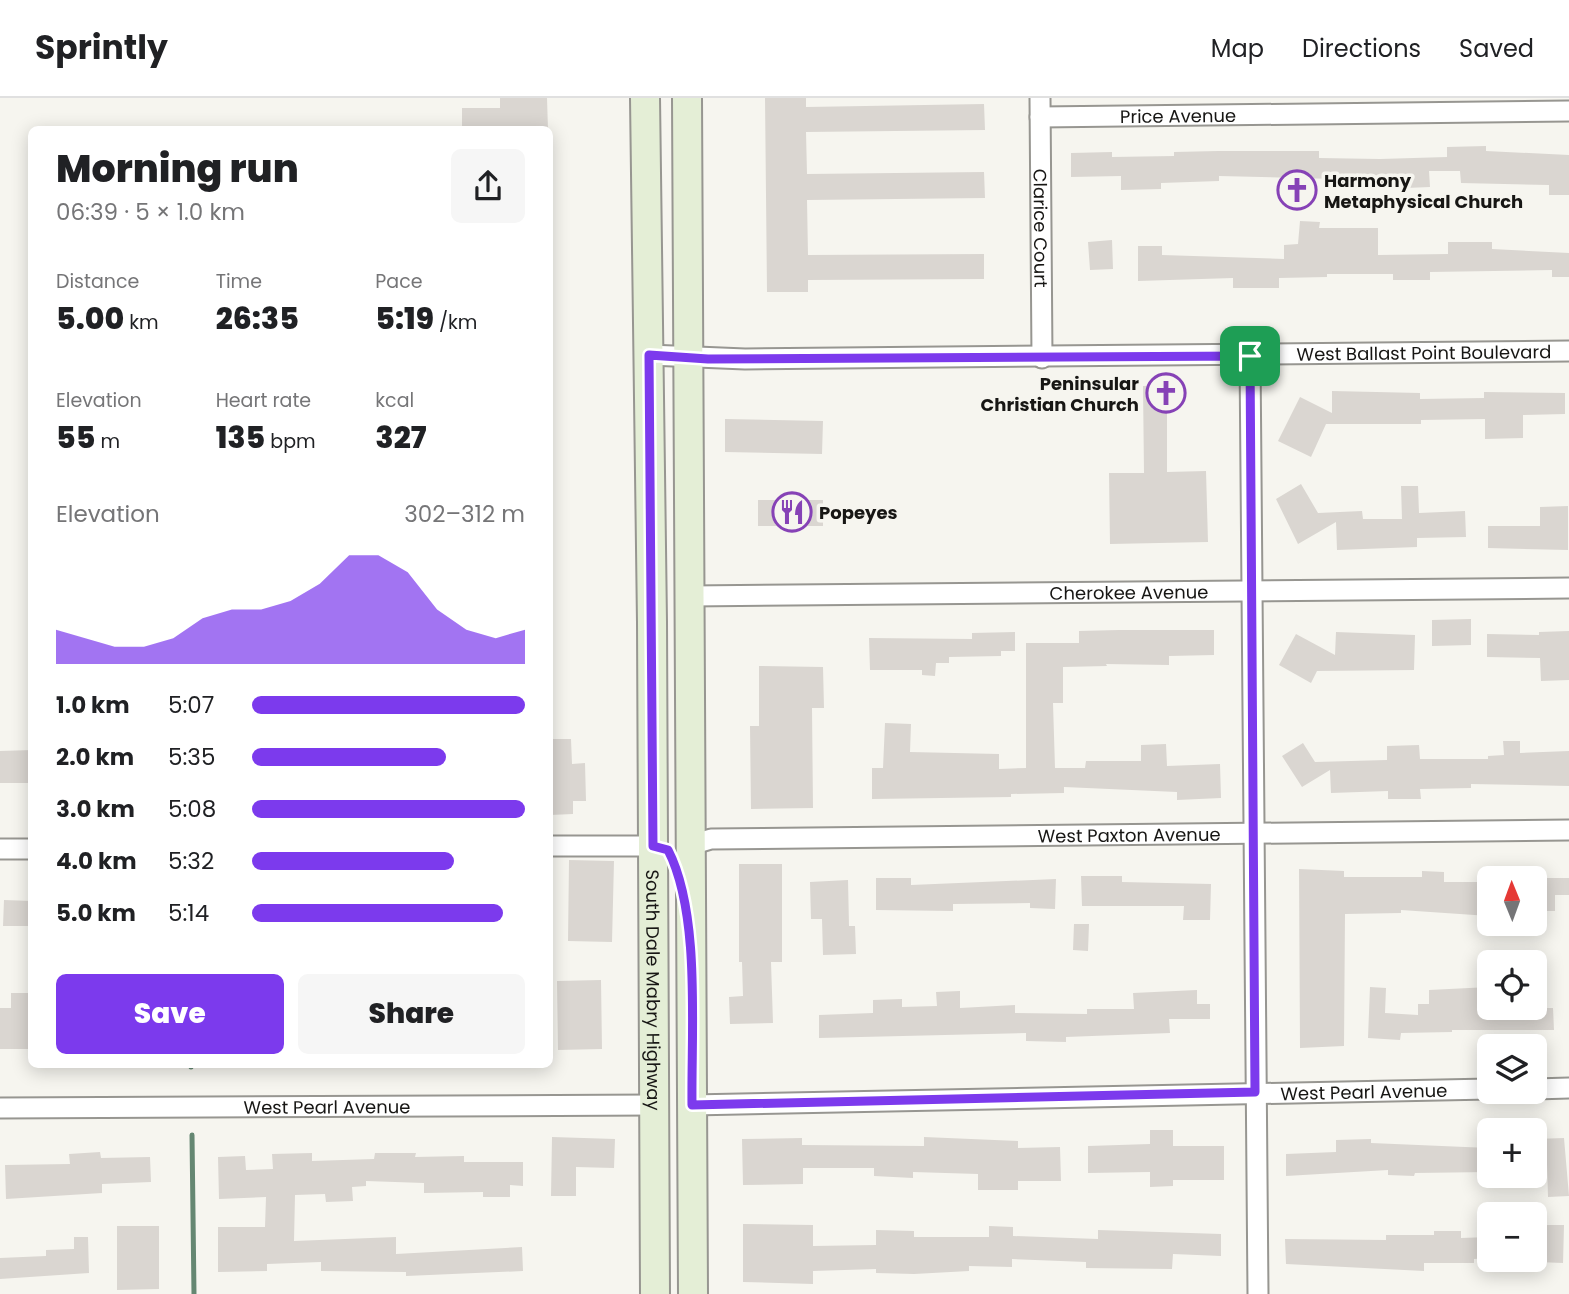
<!DOCTYPE html>
<html lang="en">
<head>
<meta charset="utf-8">
<style>
  body { margin:0; font-family:Poppins,sans-serif; background:#f6f6f6; color:#202124; height:100vh; display:flex; flex-direction:column; font-size:26px; white-space:nowrap }
  * { box-sizing:border-box; margin:0 }
  p { font-size:23px; color:#757577 }
  .icon { flex:none; width:38px; height:38px; fill:none; stroke:currentColor; stroke-width:2; stroke-linecap:round; stroke-linejoin:round }
  .map { position:relative; flex:1; overflow:hidden }
  .panel { position:absolute; left:28px; top:28px; width:525px; height:942px; display:flex; flex-direction:column; background:#fff; border-radius:10px; box-shadow:0 4px 18px #0003 }
  .panel>* { flex:none }
  .needle { width:46px; rotate:359deg }
  .buttons { position:absolute; left:1477px; top:768px; display:grid; gap:14px }
  .buttons a { display:grid; place-items:center; width:70px; height:70px; border-radius:10px; background:#fff; box-shadow:0 4px 18px #0003; font-size:35px }
  .pin { position:absolute; display:grid; place-items:center; width:60px; height:60px; color:#fff; margin:-30px; border-radius:14px; box-shadow:0 4px 10px #0006 }
  .round { display:grid; place-items:center; flex:none; width:74px; height:74px; border-radius:10px; background:#f6f6f6 }
  .headline { display:flex; align-items:center; justify-content:space-between; height:119px; padding:0 28px }
  h1 { font-size:38px; font-weight:800; line-height:52px }
  .metrics { display:grid; grid-template-columns:repeat(3,1fr); gap:10px; height:119px; padding:7px 28px }
  .metrics div { display:grid; align-content:center }
  .metrics b { font-size:30px; font-weight:800 }
  .metrics small { font-size:19px; font-weight:400 }
  .metrics p { font-size:19px }
  .chart { height:196px; padding:14px 28px }
  .chart p { display:flex; justify-content:space-between }
  .chart svg { width:100%; height:126px; margin-top:7px; fill:#7c3aed; opacity:.7 }
  .action { display:flex; gap:14px; margin-top:auto; padding:14px 28px }
  .action a { flex:1; height:80px; border-radius:10px; background:#7c3aed; color:#fff; font-size:28px; font-weight:800; line-height:80px; text-align:center }
  .action a+a { background:#f6f6f6; color:#202124 }
  ul { padding:0 28px; list-style:none; font-size:23px }
  li { display:grid; grid-template-columns:112px 84px 1fr; align-items:center; height:52px }
  li i { height:18px; border-radius:9px; background:#7c3aed }
  header { display:flex; align-items:center; gap:42px; box-sizing:border-box; height:98px; padding:0 35px; background:#fff; border-bottom:2px solid #e0e0e0 }
  header strong { font-size:33px }
  nav { display:flex; gap:38px; margin-inline-start:auto; font-size:24px }
  .map>svg:first-child { display:block }
</style>
</head>
<body>
<header>
<strong>Sprintly</strong>
<nav><a>Map</a><a>Directions</a><a>Saved</a></nav>
</header>
<div class="map">
<svg width="1569" height="1196" viewBox="0 0 1569 1196">
  <rect width="100%" height="100%" fill="#f6f5ef"/>
  <g fill="none" stroke-linecap="round" stroke-linejoin="round">
    <path stroke="#658772" stroke-width="5" d="M 191,966 L 191,969
      M 192,1037 L 194,1196"/>
  </g>
  <path fill="#dad6d1" d="M 500,0 L 547,0 L 548,32 L 462,32 L 462,10 L 500,10 Z
    M 765,0 L 806,0 L 806,9 L 984,6 L 985,32 L 806,34 L 807,76 L 984,74 L 985,100 L 807,102 L 808,157 L 984,156 L 984,181 L 808,182 L 808,194 L 767,194 Z
    M 1486,48 L 1486,53 L 1569,57 L 1569,97 L 1549,97 L 1549,87 L 1461,85 L 1460,73 L 1429,73 L 1430,89 L 1406,90 L 1335,90 L 1335,81 L 1219,78 L 1219,83 L 1161,85 L 1161,91 L 1121,92 L 1121,78 L 1071,79 L 1071,55 L 1112,54 L 1112,59 L 1174,58 L 1174,54 L 1218,53 L 1319,53 L 1319,60 L 1380,61 L 1447,59 L 1447,49 Z
    M 1300,123 L 1320,124 L 1319,130 L 1378,130 L 1378,157 L 1448,156 L 1448,144 L 1492,144 L 1492,151 L 1569,155 L 1569,179 L 1552,179 L 1552,172 L 1430,174 L 1430,182 L 1393,182 L 1393,176 L 1327,176 L 1327,179 L 1279,180 L 1279,190 L 1233,190 L 1233,180 L 1138,183 L 1138,148 L 1162,148 L 1162,157 L 1284,161 L 1284,147 L 1298,146 Z
    M 1112,142 L 1113,171 L 1090,172 L 1088,144 Z
    M 1167,287 L 1167,374 L 1206,373 L 1208,444 L 1110,446 L 1109,375 L 1144,375 L 1143,288 Z
    M 1332,293 L 1420,295 L 1420,301 L 1484,300 L 1484,294 L 1565,295 L 1565,316 L 1523,317 L 1523,340 L 1485,341 L 1485,321 L 1421,322 L 1421,326 L 1326,326 L 1311,359 L 1278,343 L 1300,299 L 1332,315 Z
    M 725,321 L 823,323 L 822,356 L 725,354 Z
    M 1301,386 L 1318,415 L 1362,413 L 1363,421 L 1402,421 L 1401,388 L 1418,388 L 1419,415 L 1465,413 L 1466,439 L 1417,440 L 1417,449 L 1337,452 L 1336,424 L 1298,446 L 1276,401 Z
    M 758,402 L 823,402 L 823,428 L 758,428 Z
    M 1568,408 L 1568,452 L 1488,450 L 1488,428 L 1540,428 L 1540,409 Z
    M 1471,521 L 1471,547 L 1432,548 L 1432,522 Z
    M 1119,532 L 1214,532 L 1214,557 L 1169,558 L 1169,567 L 1106,566 L 1107,568 L 1063,569 L 1063,605 L 1053,605 L 1055,670 L 1085,670 L 1086,663 L 1141,663 L 1141,647 L 1166,646 L 1167,668 L 1220,666 L 1221,700 L 1177,702 L 1177,694 L 1064,689 L 1064,695 L 1011,696 L 1011,699 L 872,701 L 872,670 L 883,670 L 885,625 L 911,626 L 910,654 L 999,656 L 999,671 L 1026,670 L 1026,545 L 1079,545 L 1079,533 Z
    M 1569,533 L 1569,582 L 1541,583 L 1540,560 L 1487,559 L 1487,536 L 1539,537 L 1539,534 Z
    M 1015,534 L 1015,553 L 1001,553 L 1001,558 L 949,559 L 949,565 L 936,565 L 935,578 L 922,577 L 922,572 L 870,572 L 869,540 L 972,541 L 972,535 Z
    M 1336,534 L 1415,537 L 1414,572 L 1317,573 L 1311,585 L 1279,567 L 1296,536 L 1335,557 Z
    M 759,568 L 823,569 L 824,610 L 812,610 L 813,710 L 751,711 L 750,628 L 759,628 Z
    M 550,641 L 571,641 L 572,666 L 585,665 L 586,703 L 573,703 L 573,716 L 550,717 Z
    M 1503,643 L 1520,643 L 1520,655 L 1569,653 L 1569,688 L 1471,686 L 1471,690 L 1420,691 L 1421,701 L 1388,701 L 1388,693 L 1331,695 L 1330,672 L 1302,689 L 1282,658 L 1303,645 L 1315,664 L 1387,662 L 1387,648 L 1419,647 L 1420,661 L 1488,661 L 1488,658 L 1504,657 Z
    M 32,652 L 32,685 L 0,685 L 0,653 Z
    M 569,762 L 614,763 L 612,844 L 568,843 Z
    M 739,766 L 782,766 L 782,864 L 771,864 L 773,925 L 730,926 L 729,899 L 743,898 L 742,864 L 739,864 Z
    M 1299,771 L 1344,773 L 1344,779 L 1422,779 L 1422,773 L 1444,774 L 1444,784 L 1489,784 L 1489,818 L 1401,812 L 1401,815 L 1345,816 L 1344,948 L 1300,950 Z
    M 1081,778 L 1122,778 L 1122,784 L 1211,786 L 1210,822 L 1183,822 L 1184,808 L 1082,808 Z
    M 876,780 L 911,780 L 911,787 L 1056,781 L 1055,811 L 1030,810 L 1030,805 L 953,806 L 953,813 L 876,812 Z
    M 1535,780 L 1569,780 L 1569,797 L 1555,797 L 1555,813 L 1535,813 Z
    M 848,782 L 849,828 L 855,828 L 856,856 L 823,857 L 822,821 L 811,821 L 810,784 Z
    M 4,802 L 32,803 L 32,828 L 3,828 Z
    M 1074,826 L 1089,826 L 1088,853 L 1073,852 Z
    M 601,882 L 602,951 L 558,952 L 557,883 Z
    M 1370,889 L 1386,890 L 1385,915 L 1418,917 L 1418,906 L 1429,906 L 1429,892 L 1489,889 L 1489,910 L 1553,910 L 1554,932 L 1452,932 L 1452,934 L 1401,935 L 1400,942 L 1368,940 Z
    M 1197,892 L 1197,906 L 1210,906 L 1210,921 L 1169,921 L 1170,935 L 1066,939 L 1066,944 L 1026,943 L 1026,935 L 819,940 L 819,917 L 873,915 L 873,902 L 902,901 L 902,909 L 937,908 L 936,894 L 960,893 L 960,910 L 1015,907 L 1015,915 L 1087,916 L 1087,911 L 1134,911 L 1133,895 Z
    M 11,895 L 32,895 L 32,951 L 0,951 L 0,910 L 11,910 Z
    M 1150,1032 L 1173,1032 L 1173,1048 L 1224,1048 L 1224,1082 L 1173,1082 L 1173,1088 L 1150,1089 L 1150,1074 L 1088,1075 L 1088,1048 L 1150,1046 Z
    M 552,1039 L 615,1041 L 614,1070 L 576,1069 L 576,1098 L 551,1098 Z
    M 924,1039 L 1018,1043 L 1018,1050 L 1060,1049 L 1061,1083 L 1018,1083 L 1018,1092 L 978,1092 L 978,1076 L 913,1074 L 913,1080 L 874,1078 L 874,1070 L 803,1070 L 803,1086 L 743,1087 L 742,1041 L 802,1040 L 802,1047 L 924,1048 Z
    M 1564,1040 L 1569,1098 L 1548,1099 L 1547,1066 L 1535,1067 L 1535,1041 Z
    M 1371,1041 L 1371,1045 L 1489,1050 L 1489,1074 L 1415,1075 L 1414,1078 L 1388,1077 L 1388,1072 L 1286,1078 L 1286,1056 L 1336,1054 L 1336,1042 Z
    M 100,1054 L 101,1060 L 150,1059 L 151,1084 L 102,1086 L 102,1095 L 6,1101 L 5,1067 L 70,1066 L 69,1056 Z
    M 312,1055 L 312,1063 L 374,1061 L 375,1055 L 416,1055 L 415,1059 L 464,1058 L 464,1064 L 523,1064 L 523,1088 L 510,1087 L 510,1099 L 483,1099 L 483,1094 L 424,1095 L 424,1085 L 366,1083 L 366,1088 L 352,1089 L 353,1103 L 326,1104 L 325,1096 L 295,1097 L 294,1143 L 396,1139 L 396,1156 L 522,1149 L 523,1173 L 406,1178 L 406,1174 L 321,1173 L 321,1164 L 267,1166 L 267,1173 L 218,1174 L 218,1129 L 265,1129 L 266,1099 L 219,1101 L 218,1059 L 245,1058 L 246,1072 L 273,1071 L 272,1056 Z
    M 743,1126 L 813,1127 L 813,1148 L 876,1147 L 876,1132 L 914,1133 L 914,1139 L 989,1139 L 989,1128 L 1013,1129 L 1013,1138 L 1098,1141 L 1098,1132 L 1221,1136 L 1221,1158 L 1173,1156 L 1172,1171 L 1086,1170 L 1086,1164 L 1012,1161 L 1012,1169 L 969,1168 L 969,1173 L 914,1176 L 876,1175 L 876,1171 L 813,1173 L 813,1186 L 743,1184 Z
    M 1537,1127 L 1564,1127 L 1563,1165 L 1537,1164 Z
    M 117,1128 L 159,1128 L 159,1191 L 117,1192 Z
    M 1434,1133 L 1461,1133 L 1461,1140 L 1489,1139 L 1489,1160 L 1474,1161 L 1474,1165 L 1424,1165 L 1424,1173 L 1286,1166 L 1285,1141 L 1386,1142 L 1386,1137 L 1434,1137 Z
    M 74,1139 L 88,1139 L 89,1175 L 0,1181 L 0,1160 L 46,1158 L 46,1152 L 74,1151 Z"/>
  <g fill="none" stroke-linecap="round" stroke-linejoin="round">
    <g stroke="#979691" stroke-width="23">
      <g id="minor">
        <path id="s1" d="M 1040,0 L 1042,260"/>
        <path id="s2" d="M 1040,19 L 1569,13"/>
        <path id="s3" d="M 649,257 L 745,261 L 1569,253"/>
        <path d="M 1250,258 L 1258,1196"/>
        <path id="s4" d="M 690,498 L 1569,490"/>
        <path id="s5" d="M 691,747 L 711,741 L 1569,732"/>
        <path d="M 550,748 L 653,748"/>
        <path d="M 0,751 L 32,751"/>
        <path d="M 1535,991 L 1569,990"/>
        <path id="s6" d="M 692,1007 L 1489,991"/>
        <path id="s7" d="M 0,1010 L 654,1007"/>
      </g>
    </g>
    <g stroke="#979691" stroke-width="32">
      <g id="secondary">
        <path id="s8" d="M 645,0 L 652,524 L 655,1196"/>
        <path d="M 687,0 L 693,1196"/>
      </g>
    </g>
    <use href="#minor" stroke="#fff" stroke-width="19"/>
    <use href="#secondary" stroke="#e4eed6" stroke-width="28"/>
  </g>
  <g fill="none" stroke-linecap="round" stroke-linejoin="round">
    <g stroke="#fff" stroke-width="14">
      <path id="route" d="M 649,257 L 708,261 L 1250,258 L 1255,994 L 692,1007 C 691,934 701,816 668,752 L 653,748 Z"/>
    </g>
    <use href="#route" stroke="#7c3aed" stroke-width="9"/>
  </g>
  <defs>
    <g id="church-ring" transform="scale(2.0125)"><circle r="9.5" fill="#f6f5ef" stroke="#8642b6" stroke-width="1.5"/><path d="M-1.2-6h2.4v3.5h3.3v2.4h-3.3V6h-2.4V-.1h-3.3v-2.4h3.3Z" fill="#8642b6"/></g>
    <g id="restaurant-ring" transform="scale(2.0125)"><circle r="9.5" fill="#f6f5ef" stroke="#8642b6" stroke-width="1.5"/><path d="M-5-6h1v4h1v-4h1v4h1v-4h1v5L-1.5 .5V6h-2V.5L-5-1ZM5-6V6H3V1.5H1.5Q1.5-4 5-6Z" fill="#8642b6"/></g>
  </defs>
  <g fill-rule="evenodd">
    <use href="#church-ring" x="1297" y="92"/>
    <use href="#church-ring" x="1166" y="295"/>
    <use href="#restaurant-ring" x="792" y="414"/>
  </g>
  <g text-anchor="middle" dominant-baseline="central" stroke-width="7" stroke-linejoin="round" paint-order="stroke">
    <g font-size="18" fill="#171614" stroke="#f6f5ef">
      <text stroke="none"><textPath href="#s2" startOffset="138">Price Avenue</textPath></text>
      <text stroke="none"><textPath href="#s1" startOffset="130">Clarice Court</textPath></text>
      <text stroke="none"><textPath href="#s3" startOffset="775">West Ballast Point Boulevard</textPath></text>
      <text stroke="none"><textPath href="#s4" startOffset="439">Cherokee Avenue</textPath></text>
      <text stroke="none"><textPath href="#s5" startOffset="439">West Paxton Avenue</textPath></text>
      <text stroke="none"><textPath href="#s8" startOffset="892">South Dale Mabry Highway</textPath></text>
      <text stroke="none"><textPath href="#s6" startOffset="672">West Pearl Avenue</textPath></text>
      <text stroke="none"><textPath href="#s7" startOffset="327">West Pearl Avenue</textPath></text>
    </g>
    <g font-size="18" font-weight="bold" fill="#171614" stroke="#f6f5ef" text-anchor="start">
      <text x="1324" y="82">Harmony<tspan x="1324" dy="21">Metaphysical Church</tspan></text>
      <text x="1139" y="285" text-anchor="end">Peninsular<tspan x="1139" dy="21">Christian Church</tspan></text>
      <text x="819" y="414">Popeyes</text>
    </g>
  </g>
</svg>
<div class="buttons">
<a><svg class="needle" viewBox="-14 -14 28 28"><path d="M0-13l5 13h-10z" fill="#e53935"/><path d="M0 13l5-13h-10z" fill="#757577"/></svg></a>
<a><svg class="icon" aria-label="locate" viewBox="0 0 24 24"><circle cx="12" cy="12" r="6"/><path d="M12 2v4M12 18v4M2 12h4M18 12h4"/></svg></a>
<a><svg class="icon" aria-label="layers" viewBox="0 0 24 24"><path d="M12 4l9 5-9 5-9-5zM3 14l9 5 9-5"/></svg></a>
<a>+</a>
<a>−</a>
</div>
<div class="pin" style="left:1250px;top:258px;background:#1e9e55"><svg class="icon" aria-label="arrive" viewBox="0 0 24 24"><path d="M6 21V4h12l-3 4 3 4H6"/></svg></div>
<section class="panel">
<div class="headline"><div><h1>Morning run</h1><p>06:39 · 5 × 1.0 km</p></div><a class="round"><svg class="icon" aria-label="share" viewBox="0 0 24 24"><path d="M12 15V3M7 8l5-5 5 5M5 13v7h14v-7"/></svg></a></div>
<div class="metrics">
<div><p>Distance</p><b>5.00<small> km</small></b></div>
<div><p>Time</p><b>26:35</b></div>
<div><p>Pace</p><b>5:19<small> /km</small></b></div>
</div>
<div class="metrics">
<div><p>Elevation</p><b>55<small> m</small></b></div>
<div><p>Heart rate</p><b>135<small> bpm</small></b></div>
<div><p>kcal</p><b>327</b></div>
</div>
<div class="chart"><p><span>Elevation</span>302–312 m</p>
<svg viewBox="0 0 160 44" preserveAspectRatio="none"><path d="M0 44V32L10 35L20 38L30 38L40 35L50 28L60 25L70 25L80 22L90 16L100 6L110 6L120 12L130 25L140 32L150 35L160 32V44z"/></svg>
</div>
<ul>
<li><b>1.0 km</b>5:07<i style="width:100%"></i></li>
<li><b>2.0 km</b>5:35<i style="width:71%"></i></li>
<li><b>3.0 km</b>5:08<i style="width:100%"></i></li>
<li><b>4.0 km</b>5:32<i style="width:74%"></i></li>
<li><b>5.0 km</b>5:14<i style="width:92%"></i></li>
</ul>
<div class="action"><a>Save</a><a>Share</a></div>
</section>
</div>
</body>
</html>
